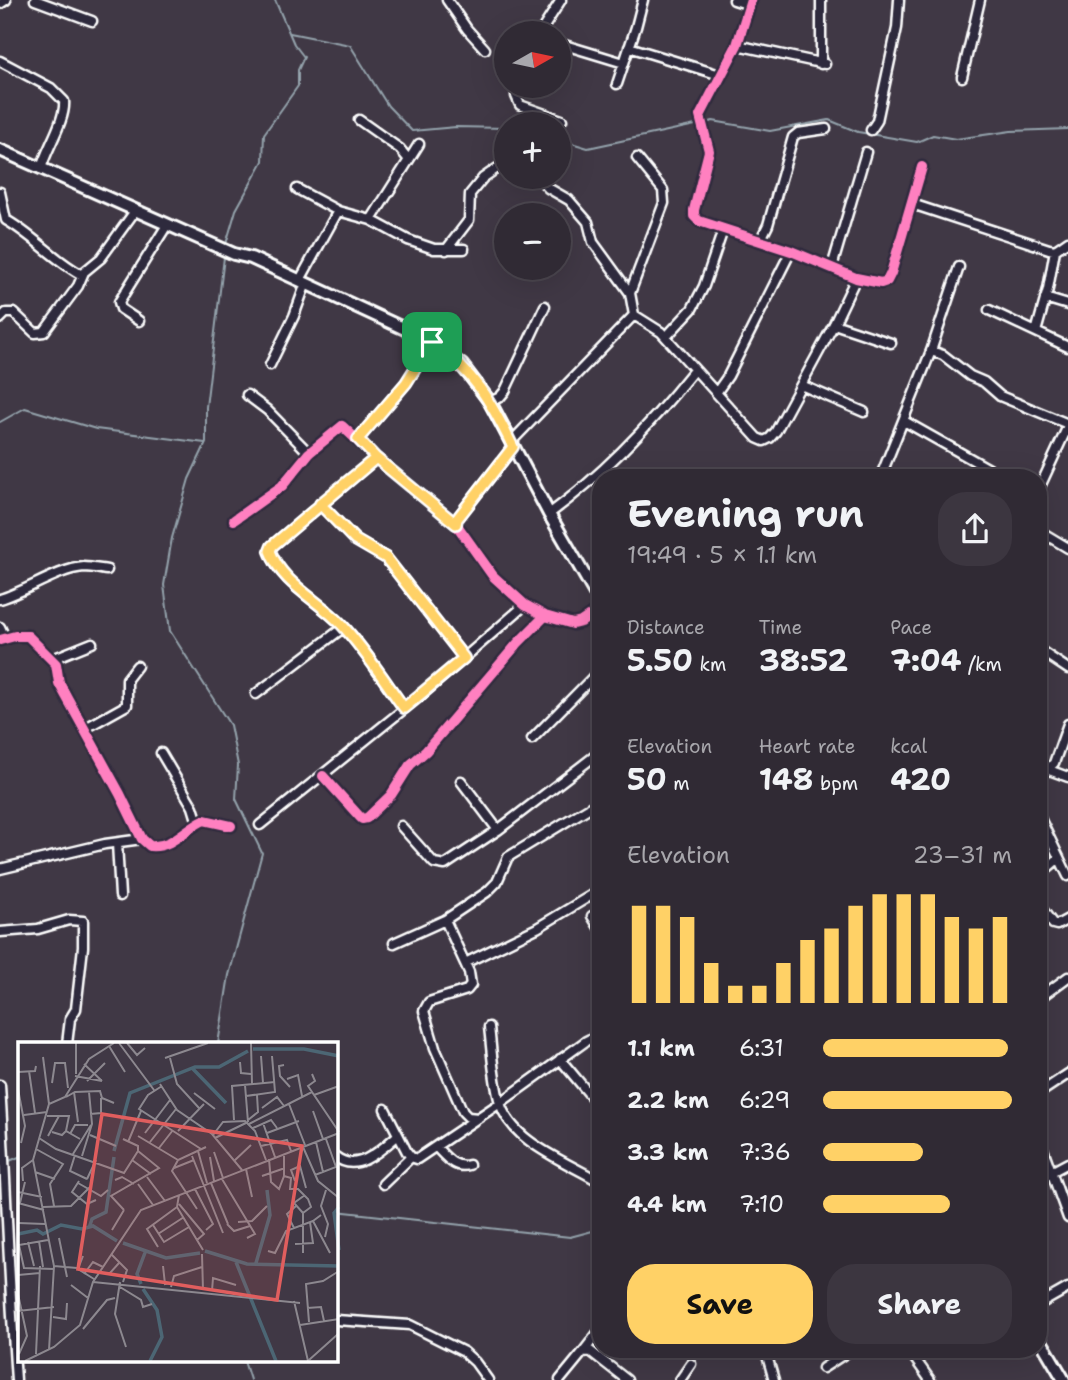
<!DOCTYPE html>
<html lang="en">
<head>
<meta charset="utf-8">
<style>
  body { margin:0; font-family:"Shantell Sans",sans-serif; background:#3c3640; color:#f1f3f6; height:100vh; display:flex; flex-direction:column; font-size:26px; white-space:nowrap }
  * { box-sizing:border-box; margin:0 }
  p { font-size:23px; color:#a8a7ac }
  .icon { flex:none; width:38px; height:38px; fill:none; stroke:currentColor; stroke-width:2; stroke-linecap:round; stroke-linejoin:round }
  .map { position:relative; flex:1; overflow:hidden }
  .side { position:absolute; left:592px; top:469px; width:455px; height:889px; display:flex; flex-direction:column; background:#302a34; border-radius:28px; box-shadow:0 7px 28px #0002,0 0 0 2px #4b464f }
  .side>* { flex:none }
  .needle { width:46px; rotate:81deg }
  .fabs { position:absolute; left:494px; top:21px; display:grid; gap:14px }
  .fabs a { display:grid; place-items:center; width:77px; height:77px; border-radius:50%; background:#302a34; box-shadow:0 7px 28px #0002,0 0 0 2px #4b464f; font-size:35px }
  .pin { position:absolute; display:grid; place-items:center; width:60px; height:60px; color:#fff; margin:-30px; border-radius:14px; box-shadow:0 4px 10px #0006 }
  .round { display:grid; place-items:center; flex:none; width:74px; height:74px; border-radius:28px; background:#3c3640 }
  .overview { display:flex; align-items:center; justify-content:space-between; height:119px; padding:0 35px }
  h1 { font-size:38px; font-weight:700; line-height:52px }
  .metrics { display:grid; grid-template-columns:repeat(3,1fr); gap:10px; height:119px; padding:7px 35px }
  .metrics div { display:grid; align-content:center }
  .metrics b { font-size:30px; font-weight:700 }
  .metrics small { font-size:19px; font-weight:400 }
  .metrics p { font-size:19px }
  .chart { height:196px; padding:14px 35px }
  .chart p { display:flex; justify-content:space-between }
  .chart svg { width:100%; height:126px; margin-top:7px; stroke:#ffd166; stroke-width:6 }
  .cta { display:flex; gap:14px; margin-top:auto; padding:14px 35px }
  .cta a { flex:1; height:80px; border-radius:28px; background:#ffd166; color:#111; font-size:28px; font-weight:700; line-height:80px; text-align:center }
  .cta a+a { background:#3c3640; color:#f1f3f6 }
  ul { padding:0 35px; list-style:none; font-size:23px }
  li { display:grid; grid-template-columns:112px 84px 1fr; align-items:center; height:52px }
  li i { height:18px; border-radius:9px; background:#ffd166 }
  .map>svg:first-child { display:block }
</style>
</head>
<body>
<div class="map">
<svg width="1068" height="1380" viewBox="0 0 1068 1380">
  <rect width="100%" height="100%" fill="#403845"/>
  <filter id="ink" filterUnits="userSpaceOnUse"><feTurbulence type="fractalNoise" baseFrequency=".0143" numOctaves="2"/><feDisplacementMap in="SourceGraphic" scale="14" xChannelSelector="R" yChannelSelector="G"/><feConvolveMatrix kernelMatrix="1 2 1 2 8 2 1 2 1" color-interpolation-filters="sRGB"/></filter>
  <g filter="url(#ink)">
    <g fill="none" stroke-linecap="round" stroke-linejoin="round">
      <path stroke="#94a3ac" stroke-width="2" d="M 290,33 L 350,45 L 388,106 L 412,131 L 456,127 L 506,128
        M 706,123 L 713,121 L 770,131 L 829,120 L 858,132 L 917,142 L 933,135 L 956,139 L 1011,131 L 1068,129
        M 558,139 L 588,148 L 700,124
        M 226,244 L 236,210 L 263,161 L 264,134 L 298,86 L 298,70 L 304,57 L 294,44 L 275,0
        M 0,422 L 25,408 L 96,429 L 205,443
        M 218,1044 L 229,975 L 262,853 L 236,799 L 238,765 L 230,725 L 170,631 L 164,585 L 172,538 L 189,479 L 206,443 L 206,407 L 224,257
        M 7,1162 L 19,1157
        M 336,1211 L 570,1237 L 600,1229
        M 244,1361 L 250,1380"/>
      <g stroke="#fff" stroke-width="13">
        <path id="street" d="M 35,0 L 92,21
          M 447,0 L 467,29 L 485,49
          M 734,0 L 750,5
          M 751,0 L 737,45 L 700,116 L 709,151 L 694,210 L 694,216 L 699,221 L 791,251 L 856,278 L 881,283 L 887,281 L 891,273 L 922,167
          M 0,4 L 6,0
          M 540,33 L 561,0
          M 558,43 L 624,63
          M 737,45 L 825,64
          M 629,47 L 720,75
          M 0,61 L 51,88 L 64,101 C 66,120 46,149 41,169
          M 821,64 L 821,0
          M 962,77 L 980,0
          M 617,84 L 636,27 L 643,0
          M 517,86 L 516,96 L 520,105 L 562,120
          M 359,120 L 400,149 L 409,160
          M 871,130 L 877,121 L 897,28 L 899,0
          M 538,177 L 548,188 L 569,200 L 588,222 L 593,242 L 630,293 L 634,315 L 661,332 L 757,438 L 764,441 L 770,438 L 776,431 L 834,324 L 856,278
          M 297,189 L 338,211 L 371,220 L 408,240 L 434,249 L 464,249
          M 0,192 L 6,220 C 34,236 54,260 82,275
          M 912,204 L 1049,249 L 1055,250 L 1068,241
          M 371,220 L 419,144
          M 760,241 L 768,225 L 793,137 L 798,133 L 826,129
          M 446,250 L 469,220 L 470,194 L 483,178 L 506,162
          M 832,267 L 866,152
          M 300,280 L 338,211
          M 630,293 L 664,203 L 663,190 L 637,158
          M 1045,298 L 1068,305
          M 989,310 L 1068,347
          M 0,319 L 6,313 L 14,313 L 35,333 L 44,332 L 78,286 L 84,272 L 101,258 L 135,211
          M 139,321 L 121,309 L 119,302 L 167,225
          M 834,324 L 891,343
          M 1036,332 L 1048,289 L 1055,250
          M 666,337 L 692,309 L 704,286 L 723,230
          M 931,351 L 943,355 L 970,376 L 984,382 L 1000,396 L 1068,424
          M 270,365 L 294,316 L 306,283
          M 801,385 L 864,412
          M 716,393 L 728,376 L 791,251
          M 247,395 L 267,410 L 309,453
          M 490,402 L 500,397 L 505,391 L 545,306
          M 904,421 L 1005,478
          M 358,439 L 406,383 L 432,342
          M 511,442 L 634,315
          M 376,458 L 272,546 L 270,551 C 281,584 319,600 342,625 C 365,650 384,680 404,708
          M 880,478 L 931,351 L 959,267
          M 1038,491 L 1068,426
          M 320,504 L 355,540 L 386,558 L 464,658
          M 549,514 C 604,474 652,423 694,370
          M 234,520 L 282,486 L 309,453 L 342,426 L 382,463 L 456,524 L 493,576 L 525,605 L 545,616 L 573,624 L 581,622 L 600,609
          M 456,524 L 457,519 L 513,447
          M 1038,530 L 1068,548
          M 0,599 C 27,591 58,569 84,567 C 91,567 100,569 107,570
          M 0,627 L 5,638
          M 0,640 L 15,636 L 28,636 L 56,664 L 59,683 L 120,794 L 142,839 L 150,846 C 172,848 186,828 204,820 L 231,826
          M 1038,649 L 1068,669
          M 52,659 L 92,643
          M 256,694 L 344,627
          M 84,729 L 127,705 L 127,679 L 137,666
          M 532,739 L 600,670
          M 161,753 L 193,807 L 198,823
          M 1049,770 L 1068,777
          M 323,776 L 359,816 L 362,819 L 367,818 L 391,795 L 410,765 L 426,751 L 518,643 L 545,616
          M 1038,779 L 1054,763 L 1068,724
          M 461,781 L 498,830
          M 1038,814 L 1068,876
          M 260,825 L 419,697 L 525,605
          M 401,826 L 434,863 L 445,865 L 498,830 L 600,752
          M 117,843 L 120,896
          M 0,869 L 105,844 L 142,839
          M 1038,876 L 1059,858
          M 1038,904 L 1053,924 L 1057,925 L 1068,919
          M 592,916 L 600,929
          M 445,920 L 469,972 L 471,985 L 467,990 L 429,1002 L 424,1011 L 435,1048 L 463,1112 L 468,1117 L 478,1118
          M 0,932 L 38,929 L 69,920 L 83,921 L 83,947 L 76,1009 L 70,1019 L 67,1044
          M 394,943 L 445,920 L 487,892 L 497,882 L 508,857 L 600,801
          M 465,963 L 537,928 L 600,890
          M 1038,999 L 1068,977
          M 489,1027 C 492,1052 493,1079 500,1103 C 512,1143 568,1162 600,1182
          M 560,1059 L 600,1107
          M 0,1085 C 6,1184 9,1282 16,1380
          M 1038,1094 L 1068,1074
          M 385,1109 L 407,1152 L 411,1157 L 417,1159 L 500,1103 L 586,1041 L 600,1034
          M 1038,1135 L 1068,1218
          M 436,1147 C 446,1157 454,1169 469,1165
          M 336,1157 C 357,1174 382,1149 398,1135
          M 1038,1179 L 1068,1163
          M 383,1184 L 411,1157
          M 1038,1305 L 1068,1288
          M 336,1320 L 410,1325 L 464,1352 L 475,1362 L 488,1380
          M 765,1349 L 774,1380
          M 908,1349 L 930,1380
          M 583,1352 L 600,1330
          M 823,1368 L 852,1349
          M 560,1380 L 583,1352 L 590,1351 L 627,1380
          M 680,1380 L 691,1364"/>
      </g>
      <g stroke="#fff" stroke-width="16">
        <path id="secondary" d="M 0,150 L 234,254 L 251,258 L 420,336 L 432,342 L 462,365 L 490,402 L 549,514 L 600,602
          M 1038,1336 L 1064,1380"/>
      </g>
      <use href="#street" stroke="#2f2a3d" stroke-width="8"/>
      <use href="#secondary" stroke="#2f2a3d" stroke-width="10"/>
      <g stroke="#2f2a3d" stroke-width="15">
        <path id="cycleway" d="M 751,0 L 737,45 L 700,116 L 709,151 L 694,210 L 694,216 L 699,221 L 791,251 L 856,278 L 881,283 L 887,281 L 891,273 L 922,167
          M 234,520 L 282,486 L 309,453 L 342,426 L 382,463 L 456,524 L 493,576 L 525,605 L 545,616 L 573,624 L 581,622 L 600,609
          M 0,640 L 15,636 L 28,636 L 56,664 L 59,683 L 120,794 L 142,839 L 150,846 C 172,848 186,828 204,820 L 231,826
          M 323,776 L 359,816 L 362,819 L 367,818 L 391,795 L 410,765 L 426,751 L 518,643 L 545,616"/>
      </g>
      <use href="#cycleway" stroke="#ff80c0" stroke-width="10"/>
    </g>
  </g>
  <g fill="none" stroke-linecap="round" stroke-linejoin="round" filter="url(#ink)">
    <g stroke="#fff" stroke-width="14">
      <path id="route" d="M 432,342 L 406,383 L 358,439 L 376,458 L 272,546 L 270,551 C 282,584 319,600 342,625 C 365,650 384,680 404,708 L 464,658 L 386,558 L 355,540 L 320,504 L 376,458 L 456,524 L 457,519 L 513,447 C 490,400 475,373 432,342"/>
    </g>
    <use href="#route" stroke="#ffd166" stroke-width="9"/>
  </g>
  <g transform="translate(18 1042)">
    <rect width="320" height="320" fill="#403845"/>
    <path fill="none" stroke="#4c6674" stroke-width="3.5" d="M 235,7 L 286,7 L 321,14M 175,27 L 208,61M 96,109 L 112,51 L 177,25 L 201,25 L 230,9M 321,165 L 316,171 L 321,208M 71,186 L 74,177 L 88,170 L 96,115M 0,192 L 19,188 L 25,192 L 43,183 L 64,187 L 75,184 L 99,199M 105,201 L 148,216 L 182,211M 187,209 L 229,222 L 321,224M 218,220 L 258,319M 238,221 L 252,173 L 249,148M 123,242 L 119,232 L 128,208M 125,247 L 139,268 L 144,295 L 132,319"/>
    <path fill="none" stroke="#8c888f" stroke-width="2" d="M 58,1 L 58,32M 101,1 L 136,48M 109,1 L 119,13 L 127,6M 233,1 L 234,42M 91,4 L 107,30M 243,14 L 245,41M 25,15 L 31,62M 147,16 L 190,1M 152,16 L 159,42 L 181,66M 222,20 L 223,31 L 233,32M 66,22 L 84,39M 266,23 L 261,24 L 262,34 L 272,45M 11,29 L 17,71M 0,30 L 17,29 L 18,24M 294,32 L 297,39 L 290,44 L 321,90M 57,34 L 84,39M 269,37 L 280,33 L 284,54M 69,39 L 87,21M 34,41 L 37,21 L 47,21 L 50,46M 142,42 L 159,68 L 194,92 L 224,128M 227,43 L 230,80M 144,44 L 130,53 L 121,67 L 183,107M 0,47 L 7,84 L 3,101M 56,50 L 60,80M 176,51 L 197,67M 296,53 L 321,44M 228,54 L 257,50 L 254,14M 48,55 L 57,50 L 82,49 L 84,56 L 96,61M 271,62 L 287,103M 244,66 L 259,55 L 266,64M 295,69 L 305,97M 72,72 L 83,71 L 83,56M 6,73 L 29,70M 29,74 L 51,74 L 48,89M 216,78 L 214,44 L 257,40M 230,78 L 240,70 L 239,53M 245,81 L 257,115M 231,82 L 294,50M 235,86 L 253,78 L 259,86M 160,89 L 186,62M 34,90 L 44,93 L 48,89 L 62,97M 127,91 L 152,58M 249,91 L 281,79M 52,92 L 57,83 L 70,83M 72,93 L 98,104M 195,93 L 205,80 L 227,79 L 237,89 L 248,118M 30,94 L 41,74M 120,94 L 160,118M 21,96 L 38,107 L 106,131 L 120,109M 197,96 L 230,80M 105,97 L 120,104 L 120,109 L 141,126 L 93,154 L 106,168M 110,100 L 123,69M 132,100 L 158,67M 298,100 L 305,130M 243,104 L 269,98 L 273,109M 285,105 L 300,139 L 321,156M 141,106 L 155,88M 18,107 L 45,122 L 32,142 L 36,164M 180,109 L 189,141M 196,110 L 205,136M 55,112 L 73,83M 57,113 L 52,129 L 69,137M 64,114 L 74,82 L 71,50M 174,114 L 205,191M 192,115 L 196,139M 251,117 L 253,140 L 261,147 L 266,134 L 266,112M 114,118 L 133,132M 216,119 L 233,103M 156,126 L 176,118M 228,127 L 234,155M 17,130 L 37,137M 297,133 L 318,125 L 308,97M 244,134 L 267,126M 266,134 L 273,136 L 272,147 L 280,147 L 290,157 L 293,165 L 285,171M 129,135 L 147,159M 69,137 L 78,118M 204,137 L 237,192 L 229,196M 97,138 L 104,135 L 116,142M 5,139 L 4,126 L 15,118M 61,139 L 54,150 L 69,162 L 78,158M 277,139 L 273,128 L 282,124 L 288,146M 60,141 L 83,154 L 90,148M 193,141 L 210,182M 120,142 L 135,163M 177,147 L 195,182 L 188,188M 0,150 L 24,155M 0,161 L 26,168M 2,161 L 7,140M 161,162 L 186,192 L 179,198M 25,165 L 53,164 L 72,145M 159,165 L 185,208M 179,167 L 154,129 L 160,118 L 188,105M 303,173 L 295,179 L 312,211M 220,180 L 234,179 L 249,164M 0,181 L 27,182M 209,182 L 216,189 L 232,184M 135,183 L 146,200 L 171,185M 276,186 L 269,172 L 278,164M 94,188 L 106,168M 140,192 L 166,175M 307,195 L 310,182 L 303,164 L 308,148M 41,196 L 49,235M 21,199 L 25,225M 10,200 L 16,224M 277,202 L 295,201 L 292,180M 1,203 L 6,226 L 36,227M 1,203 L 30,198M 140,205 L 129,187 L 159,165 L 161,153M 250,209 L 257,211 L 268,189 L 295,179M 285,211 L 285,171 L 276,161 L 287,153M 93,212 L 109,228 L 105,240M 184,212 L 185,248M 65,214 L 60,227 L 76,237M 36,224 L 59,226M 145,224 L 147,242 L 152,241M 82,231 L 92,231 L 101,221M 66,232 L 75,220 L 85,225M 0,233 L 22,231M 75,240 L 282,261M 102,240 L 97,272 L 108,305M 53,243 L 70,256M 102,245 L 123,258 L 125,265 L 134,262M 153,245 L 156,234 L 184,225M 194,249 L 195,236 L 218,243M 0,252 L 9,294 L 1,312M 276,259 L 290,319M 289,266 L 303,265 L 306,279M 0,269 L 36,265M 35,275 L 48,277 L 49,261M 291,280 L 288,242 L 305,239 L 321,229M 282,283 L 321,277M 65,287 L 89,258 L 97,256M 31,308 L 36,224 L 15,118 L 31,62 L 47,55 L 71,17 L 96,1M 18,312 L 22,224M 291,318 L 320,292M 7,319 L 36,305 L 62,283 L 75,240 L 123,168 L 321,91"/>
    <path fill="#e05e5e" fill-opacity="0.15" stroke="#e05e5e" stroke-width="3.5" d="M 84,72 L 284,104 L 259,258 L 60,227 Z"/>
    <rect width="320" height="320" fill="none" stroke="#fff" stroke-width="3.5"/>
  </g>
</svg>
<div class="fabs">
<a><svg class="needle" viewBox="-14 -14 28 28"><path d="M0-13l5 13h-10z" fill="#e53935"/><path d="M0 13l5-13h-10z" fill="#a8a7ac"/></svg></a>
<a>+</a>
<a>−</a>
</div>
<div class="pin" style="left:432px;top:342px;background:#1e9e55"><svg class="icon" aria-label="arrive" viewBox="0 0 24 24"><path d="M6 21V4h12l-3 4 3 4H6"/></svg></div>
<section class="side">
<div class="overview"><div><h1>Evening run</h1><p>19:49 · 5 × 1.1 km</p></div><a class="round"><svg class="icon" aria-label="share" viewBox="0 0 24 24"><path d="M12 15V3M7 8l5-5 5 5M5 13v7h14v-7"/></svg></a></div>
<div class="metrics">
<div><p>Distance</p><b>5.50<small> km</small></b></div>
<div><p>Time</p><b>38:52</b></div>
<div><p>Pace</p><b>7:04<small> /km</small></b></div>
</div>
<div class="metrics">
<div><p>Elevation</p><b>50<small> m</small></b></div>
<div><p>Heart rate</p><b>148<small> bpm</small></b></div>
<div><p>kcal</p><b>420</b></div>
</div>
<div class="chart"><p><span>Elevation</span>23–31 m</p>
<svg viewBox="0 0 160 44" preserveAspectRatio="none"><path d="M5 44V10M15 44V10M25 44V14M35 44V30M45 44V38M55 44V38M65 44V30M75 44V22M85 44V18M95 44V10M105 44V6M115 44V6M125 44V6M135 44V14M145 44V18M155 44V14"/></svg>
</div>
<ul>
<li><b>1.1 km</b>6:31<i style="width:98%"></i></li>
<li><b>2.2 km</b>6:29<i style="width:100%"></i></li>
<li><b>3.3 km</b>7:36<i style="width:53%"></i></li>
<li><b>4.4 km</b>7:10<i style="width:67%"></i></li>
</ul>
<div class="cta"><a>Save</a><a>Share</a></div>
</section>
</div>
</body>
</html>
